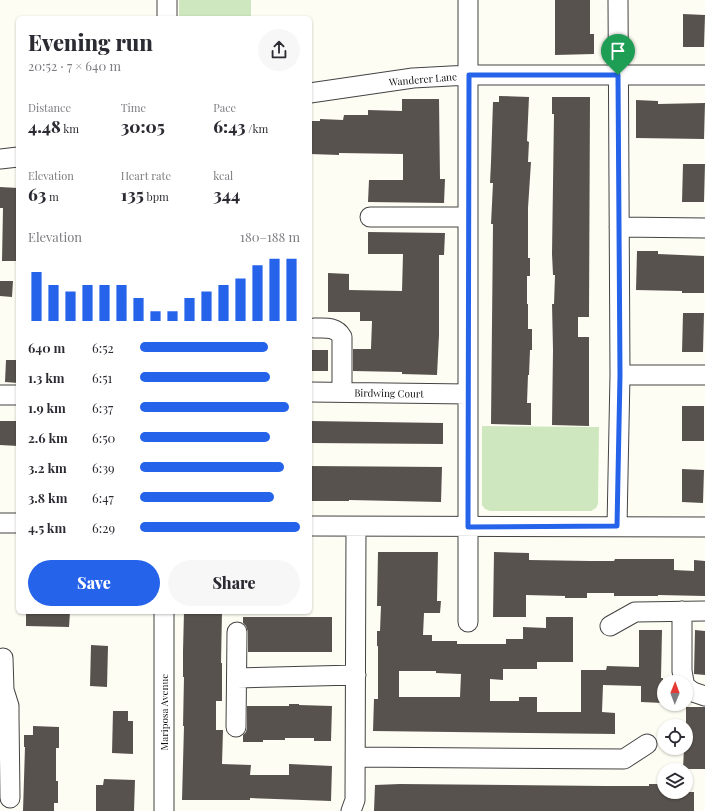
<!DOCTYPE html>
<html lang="en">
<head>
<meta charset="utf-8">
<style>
  body { margin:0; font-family:"Playfair Display",serif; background:#f7f7f7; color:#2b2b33; height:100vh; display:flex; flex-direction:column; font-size:15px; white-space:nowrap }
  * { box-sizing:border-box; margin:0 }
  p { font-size:13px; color:#7c7c81 }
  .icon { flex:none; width:22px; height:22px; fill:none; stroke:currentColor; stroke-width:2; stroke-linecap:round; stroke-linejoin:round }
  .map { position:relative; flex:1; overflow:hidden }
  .side { position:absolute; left:16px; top:16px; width:296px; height:598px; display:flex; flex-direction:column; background:#fff; border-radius:6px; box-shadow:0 1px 3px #0004 }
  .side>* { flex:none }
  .needle { width:26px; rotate:1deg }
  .controls { position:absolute; left:657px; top:675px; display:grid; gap:8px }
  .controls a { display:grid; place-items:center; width:36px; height:36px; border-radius:50%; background:#fff; box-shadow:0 1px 3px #0004; font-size:20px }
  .pin { position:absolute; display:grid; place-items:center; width:34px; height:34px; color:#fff; margin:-41px -17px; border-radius:50% 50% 50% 0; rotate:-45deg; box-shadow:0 0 4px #0007 }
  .pin .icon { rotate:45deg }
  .round { display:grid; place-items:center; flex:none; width:42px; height:42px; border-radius:21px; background:#f7f7f7 }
  .head { display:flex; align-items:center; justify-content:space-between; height:68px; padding:0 12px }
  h1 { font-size:22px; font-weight:800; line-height:30px }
  .metrics { display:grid; grid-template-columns:repeat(3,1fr); gap:6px; height:68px; padding:4px 12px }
  .metrics div { display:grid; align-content:center }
  .metrics b { font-size:17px; font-weight:800 }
  .metrics small { font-size:11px; font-weight:400 }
  .metrics p { font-size:11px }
  .chart { height:112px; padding:8px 12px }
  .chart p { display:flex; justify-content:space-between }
  .chart svg { width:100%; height:72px; margin-top:4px; stroke:#2563eb; stroke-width:6 }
  .button { display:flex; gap:8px; margin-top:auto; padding:8px 12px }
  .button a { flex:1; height:46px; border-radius:24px; background:#2563eb; color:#fff; font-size:16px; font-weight:800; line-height:46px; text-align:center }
  .button a+a { background:#f7f7f7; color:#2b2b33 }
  ul { padding:0 12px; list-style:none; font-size:13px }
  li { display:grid; grid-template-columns:64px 48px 1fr; align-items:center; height:30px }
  li i { height:10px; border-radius:5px; background:#2563eb }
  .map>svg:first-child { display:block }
</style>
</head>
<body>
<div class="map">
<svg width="705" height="811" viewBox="0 0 705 811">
  <rect width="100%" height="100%" fill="#fefdf3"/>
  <path fill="#cee7be" d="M 179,0 L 251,0 L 251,18 L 179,18 Z
    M 482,426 L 599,427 L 598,504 L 596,508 L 591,511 L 490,511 L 485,509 L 482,505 Z"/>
  <path fill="#57524d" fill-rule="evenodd" d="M 555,0 L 590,0 L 590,34 L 594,34 L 594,54 L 555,55 Z
    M 683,14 L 705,15 L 704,47 L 683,47 Z
    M 499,96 L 529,97 L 527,141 L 529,142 L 528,162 L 531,162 L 528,208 L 528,258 L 530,258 L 530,276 L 527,276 L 527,304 L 528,304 L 528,329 L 532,329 L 532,350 L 530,350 L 529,375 L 528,375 L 527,403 L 531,403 L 531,425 L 491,424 L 493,224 L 491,224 L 493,183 L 490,183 L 491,162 L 493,102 L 499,102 Z
    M 552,97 L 590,97 L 589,317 L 578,317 L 578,337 L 589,337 L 589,426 L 552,425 L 553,350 L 552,304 L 554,304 L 555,275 L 553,275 L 552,254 L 554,114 L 552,114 Z
    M 402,99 L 439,99 L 440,179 L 445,179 L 444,203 L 368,202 L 369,180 L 403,180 L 403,154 L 339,153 L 339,155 L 310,154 L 310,121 L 320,121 L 320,119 L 343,120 L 344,115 L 368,115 L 368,110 L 402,111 Z
    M 636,100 L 658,101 L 658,104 L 705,103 L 704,139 L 636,138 Z
    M 683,164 L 705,164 L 704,202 L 682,202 Z
    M 0,187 L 18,188 L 18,261 L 2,261 L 3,208 L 0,208 Z
    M 368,232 L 445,233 L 444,255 L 439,255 L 439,335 L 437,375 L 402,374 L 402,372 L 353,371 L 353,349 L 371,349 L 372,321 L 360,321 L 360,312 L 328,312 L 328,273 L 349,274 L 349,290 L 402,291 L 403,254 L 368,254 Z
    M 637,251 L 658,251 L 658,254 L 704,256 L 704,293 L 682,293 L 682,291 L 636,290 Z
    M 0,281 L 13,281 L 12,297 L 0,296 Z
    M 683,313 L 704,313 L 703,352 L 682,352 Z
    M 310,350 L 328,350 L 328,371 L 310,371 Z
    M 6,360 L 18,360 L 18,383 L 5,382 Z
    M 682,406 L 704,406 L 704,441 L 682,441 Z
    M 0,421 L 18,421 L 18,446 L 0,445 Z
    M 310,421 L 443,423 L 443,444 L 310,443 Z
    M 310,466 L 442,467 L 441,502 L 349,500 L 349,501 L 310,501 Z
    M 682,469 L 704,470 L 703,503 L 682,502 Z
    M 378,552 L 438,552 L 437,601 L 441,601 L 440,613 L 424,613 L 423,635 L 432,635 L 432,641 L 457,641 L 457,644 L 506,644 L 506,639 L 523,639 L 523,627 L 546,628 L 546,617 L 573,617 L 573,662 L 537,662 L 537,669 L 503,669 L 503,680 L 490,679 L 490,701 L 519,701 L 519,697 L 537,697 L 537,712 L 581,712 L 581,670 L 606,670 L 607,666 L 639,667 L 639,630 L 662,630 L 661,678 L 663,678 L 663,703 L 641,702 L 641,686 L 603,685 L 602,712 L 615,713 L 615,734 L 373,731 L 374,699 L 378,699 L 378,646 L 377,646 L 377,631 L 380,631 L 381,606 L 377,606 ZM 399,671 L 436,671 L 436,673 L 461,674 L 460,697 L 399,697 Z
    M 494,552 L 529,553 L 529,560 L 590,561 L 614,561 L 615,559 L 674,559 L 674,570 L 694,571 L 694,560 L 705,561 L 705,596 L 658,595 L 658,596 L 614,596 L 614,593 L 587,593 L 587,598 L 565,598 L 565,596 L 526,595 L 526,617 L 493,617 Z
    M 26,612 L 70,612 L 69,627 L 26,626 Z
    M 184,612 L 222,612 L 221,663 L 222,663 L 222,701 L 216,701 L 216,730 L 223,730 L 222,764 L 251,765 L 250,775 L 289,775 L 289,764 L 332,766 L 331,801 L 250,798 L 250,800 L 182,800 L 184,726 L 183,726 L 184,677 L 183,677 L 183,651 Z
    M 243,617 L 332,617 L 332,652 L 248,652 L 248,632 L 246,626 L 243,623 Z
    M 695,630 L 705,631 L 705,675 L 694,674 Z
    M 91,645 L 108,646 L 107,687 L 90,686 Z
    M 289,704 L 299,704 L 299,705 L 332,706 L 331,741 L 314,741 L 314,738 L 285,738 L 285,740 L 263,740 L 263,742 L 243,742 L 243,735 L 246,732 L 247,727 L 247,706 L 289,706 Z
    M 686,707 L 705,707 L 705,769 L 683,769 L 684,748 L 686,748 Z
    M 113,711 L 128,711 L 128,721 L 133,721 L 133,754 L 112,753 Z
    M 33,726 L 59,727 L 59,748 L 56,748 L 56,781 L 58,781 L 58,803 L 54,803 L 54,811 L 23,811 L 25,747 L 24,747 L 24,735 L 33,735 Z
    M 104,779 L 135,780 L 134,811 L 96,811 L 96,785 L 103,785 Z
    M 400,784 L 605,786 L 649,786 L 649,784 L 664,784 L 664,792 L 694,792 L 694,811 L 374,811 L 375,785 Z"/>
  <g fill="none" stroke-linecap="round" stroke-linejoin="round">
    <g stroke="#434343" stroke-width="21">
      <path id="minor" d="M 167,0 L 167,18
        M 468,0 L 468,622
        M 310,93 L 413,78 L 469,75 L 705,75
        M 0,159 L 18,157
        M 370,217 L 468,217
        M 619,227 L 705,228
        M 314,328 C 325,328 336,326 342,337 L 342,392
        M 620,375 L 705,375
        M 310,392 L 468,394
        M 0,395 L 18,395
        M 0,523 L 18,523
        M 310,526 L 705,527
        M 617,526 L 620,375 L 618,0
        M 682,611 L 682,671 L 684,682
        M 610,626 L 635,612 L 705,611
        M 3,658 L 4,690 L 9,706 L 9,716 L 10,798
        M 237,678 L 356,675
        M 686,687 L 693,692 L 705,696
        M 236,727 L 237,632
        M 356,757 L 624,759 L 647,744
        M 164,811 L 164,612
        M 351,811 L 355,800 L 356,527"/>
    </g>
    <use href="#minor" stroke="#fff" stroke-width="19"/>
  </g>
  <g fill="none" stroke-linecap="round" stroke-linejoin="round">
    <g stroke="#fff" stroke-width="8">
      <path id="route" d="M 469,75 L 618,75 L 620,375 L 617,526 L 468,527 Z"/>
    </g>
    <use href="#route" stroke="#2563eb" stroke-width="5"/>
  </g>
  <g text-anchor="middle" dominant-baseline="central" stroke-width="4" stroke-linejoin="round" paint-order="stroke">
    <g font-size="10" fill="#101010" stroke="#fff">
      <text transform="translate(423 79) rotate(-5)">Wanderer Lane</text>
      <text transform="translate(389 393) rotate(1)">Birdwing Court</text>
      <text transform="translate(164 712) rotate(-90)">Mariposa Avenue</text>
    </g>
  </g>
</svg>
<div class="controls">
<a><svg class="needle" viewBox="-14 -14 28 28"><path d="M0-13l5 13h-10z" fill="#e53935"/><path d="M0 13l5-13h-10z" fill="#7c7c81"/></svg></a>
<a><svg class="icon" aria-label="locate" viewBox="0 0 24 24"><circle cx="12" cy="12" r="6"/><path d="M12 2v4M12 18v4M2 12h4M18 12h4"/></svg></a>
<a><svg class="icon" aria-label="layers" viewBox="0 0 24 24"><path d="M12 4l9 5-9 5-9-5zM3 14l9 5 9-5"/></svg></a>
</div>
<div class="pin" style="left:618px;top:75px;background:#1e9e55"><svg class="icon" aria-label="arrive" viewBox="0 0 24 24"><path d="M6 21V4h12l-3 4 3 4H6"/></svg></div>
<section class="side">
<div class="head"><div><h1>Evening run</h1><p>20:52 · 7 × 640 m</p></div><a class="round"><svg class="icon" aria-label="share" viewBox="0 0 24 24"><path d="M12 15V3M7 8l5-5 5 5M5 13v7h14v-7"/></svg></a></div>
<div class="metrics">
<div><p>Distance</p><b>4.48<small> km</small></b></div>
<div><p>Time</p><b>30:05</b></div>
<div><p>Pace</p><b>6:43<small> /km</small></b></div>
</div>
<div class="metrics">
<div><p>Elevation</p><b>63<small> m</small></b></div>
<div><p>Heart rate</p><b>135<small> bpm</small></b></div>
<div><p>kcal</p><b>344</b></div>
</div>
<div class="chart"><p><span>Elevation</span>180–188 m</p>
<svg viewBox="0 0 160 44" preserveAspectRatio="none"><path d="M5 44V14M15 44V22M25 44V26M35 44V22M45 44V22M55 44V22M65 44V30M75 44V38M85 44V38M95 44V30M105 44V26M115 44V22M125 44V18M135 44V10M145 44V6M155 44V6"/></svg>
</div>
<ul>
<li><b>640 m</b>6:52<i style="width:80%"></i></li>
<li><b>1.3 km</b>6:51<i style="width:81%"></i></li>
<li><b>1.9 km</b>6:37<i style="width:93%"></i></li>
<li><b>2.6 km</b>6:50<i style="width:81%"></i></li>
<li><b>3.2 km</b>6:39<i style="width:90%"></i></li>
<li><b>3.8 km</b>6:47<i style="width:84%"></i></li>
<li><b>4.5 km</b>6:29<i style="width:100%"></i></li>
</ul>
<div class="button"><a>Save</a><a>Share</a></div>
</section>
</div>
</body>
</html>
